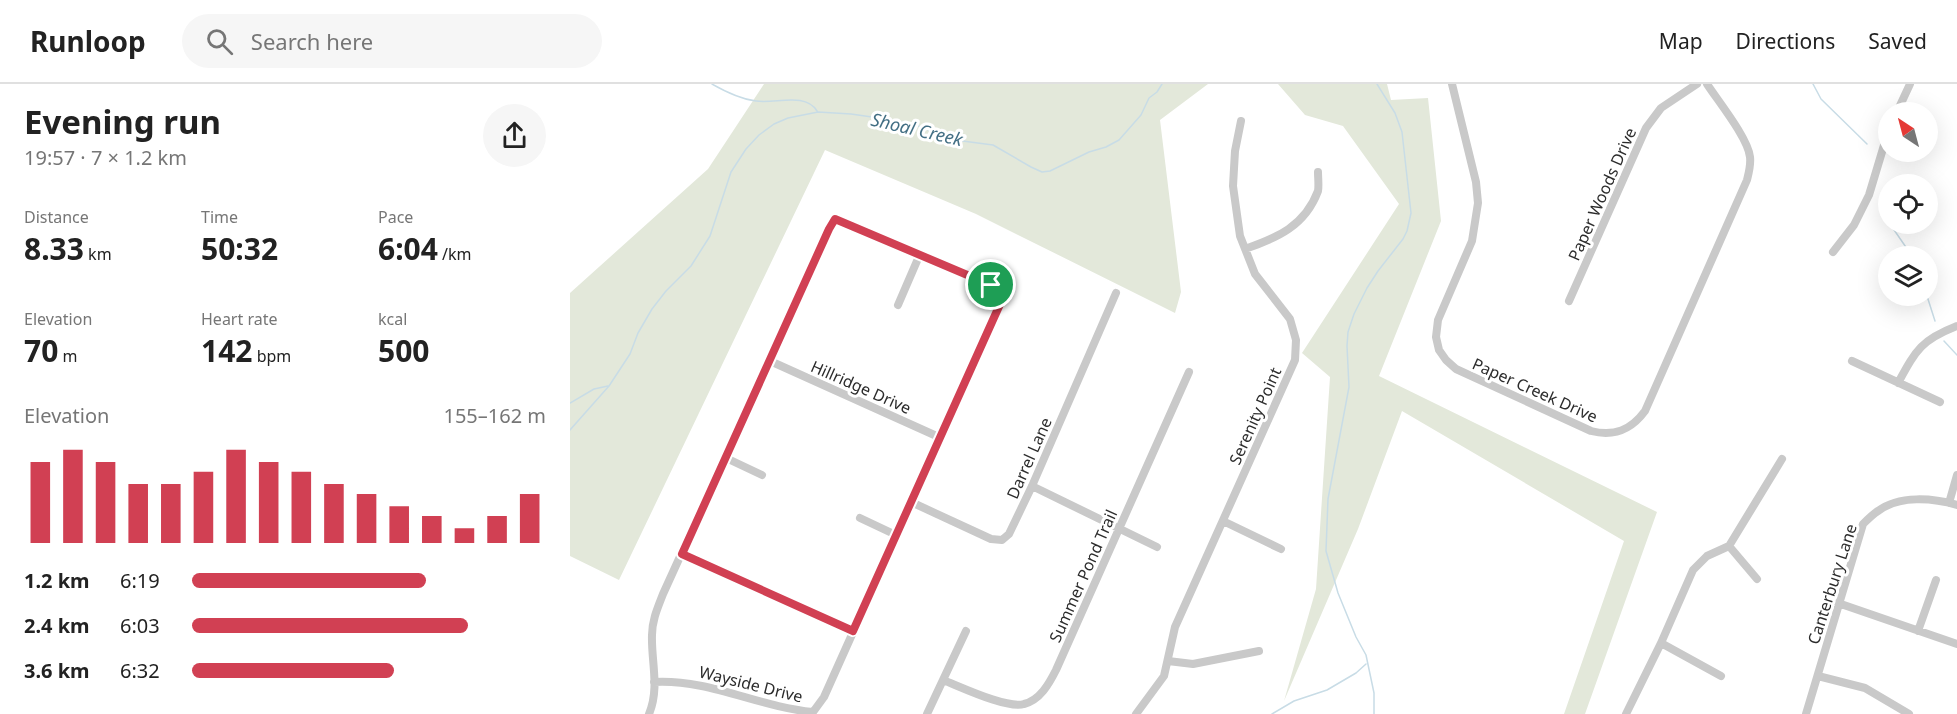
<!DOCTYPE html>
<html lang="en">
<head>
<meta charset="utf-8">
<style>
  body { margin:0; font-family:"Noto Sans",sans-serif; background:#f6f6f6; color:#222; height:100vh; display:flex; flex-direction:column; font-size:22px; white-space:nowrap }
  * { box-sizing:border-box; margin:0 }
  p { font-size:20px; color:#767676 }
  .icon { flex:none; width:33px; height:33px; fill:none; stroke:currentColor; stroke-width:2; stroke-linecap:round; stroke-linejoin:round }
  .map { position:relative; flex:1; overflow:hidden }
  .sheet { display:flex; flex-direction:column; background:#fff; width:570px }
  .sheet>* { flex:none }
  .needle { width:39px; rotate:324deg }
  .buttons { position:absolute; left:1308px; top:18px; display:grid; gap:12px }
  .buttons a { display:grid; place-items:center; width:60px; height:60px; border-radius:50%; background:#fff; box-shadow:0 6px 24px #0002; font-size:30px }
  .pin { position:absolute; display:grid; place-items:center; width:51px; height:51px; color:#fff; margin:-26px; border:3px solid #fff; border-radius:50%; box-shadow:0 2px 6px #0007 }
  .round { display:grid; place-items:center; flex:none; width:63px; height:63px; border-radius:32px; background:#f6f6f6 }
  .overview { display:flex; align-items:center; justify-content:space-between; height:102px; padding:0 24px }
  h1 { font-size:33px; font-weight:700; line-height:45px }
  .figures { display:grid; grid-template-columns:repeat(3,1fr); gap:9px; height:102px; padding:6px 24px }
  .figures div { display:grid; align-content:center }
  .figures b { font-size:30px; font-weight:700 }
  .figures small { font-size:16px; font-weight:400 }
  .figures p { font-size:16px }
  .chart { height:168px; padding:12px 24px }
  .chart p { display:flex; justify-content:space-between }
  .chart svg { width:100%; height:108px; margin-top:6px; stroke:#d14053; stroke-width:6 }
  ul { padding:0 24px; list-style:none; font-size:20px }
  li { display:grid; grid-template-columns:96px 72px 1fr; align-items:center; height:45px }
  li i { height:15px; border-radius:8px; background:#d14053 }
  header { display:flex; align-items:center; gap:36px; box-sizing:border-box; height:84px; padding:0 30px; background:#fff; border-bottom:2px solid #e0e0e0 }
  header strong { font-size:28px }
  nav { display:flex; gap:33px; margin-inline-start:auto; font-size:21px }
  .search { width:420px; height:54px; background:#f6f6f6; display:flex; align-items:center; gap:15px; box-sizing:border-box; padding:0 21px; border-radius:33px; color:#767676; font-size:22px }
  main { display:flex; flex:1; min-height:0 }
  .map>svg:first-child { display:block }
</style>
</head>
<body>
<header>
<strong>Runloop</strong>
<div class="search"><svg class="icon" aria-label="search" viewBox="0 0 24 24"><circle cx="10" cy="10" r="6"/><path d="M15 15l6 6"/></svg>Search here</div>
<nav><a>Map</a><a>Directions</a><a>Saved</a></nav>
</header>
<main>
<section class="sheet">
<div class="overview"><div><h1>Evening run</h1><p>19:57 · 7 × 1.2 km</p></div><a class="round"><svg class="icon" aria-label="share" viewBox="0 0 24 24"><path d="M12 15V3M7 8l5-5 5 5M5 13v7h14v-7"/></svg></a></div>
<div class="figures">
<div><p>Distance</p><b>8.33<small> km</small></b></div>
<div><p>Time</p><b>50:32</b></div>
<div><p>Pace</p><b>6:04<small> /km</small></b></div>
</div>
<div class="figures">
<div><p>Elevation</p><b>70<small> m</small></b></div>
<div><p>Heart rate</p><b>142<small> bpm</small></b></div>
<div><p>kcal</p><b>500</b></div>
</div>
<div class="chart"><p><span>Elevation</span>155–162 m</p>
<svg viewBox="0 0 160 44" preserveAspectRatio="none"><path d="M5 44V11M15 44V6M25 44V11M35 44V20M45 44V20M55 44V15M65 44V6M75 44V11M85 44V15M95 44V20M105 44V24M115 44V29M125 44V33M135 44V38M145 44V33M155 44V24"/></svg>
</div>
<ul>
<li><b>1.2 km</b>6:19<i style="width:66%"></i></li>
<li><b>2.4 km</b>6:03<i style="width:78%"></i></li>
<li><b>3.6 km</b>6:32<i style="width:57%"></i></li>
</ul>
</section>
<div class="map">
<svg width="1387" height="630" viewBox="0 0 1387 630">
  <rect width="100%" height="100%" fill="#fff"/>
  <path fill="#e3e8da" d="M 194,0 L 638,0 L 590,36 L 611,208 L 605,229 L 406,130 L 255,66 L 49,496 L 0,472 L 0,209 L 138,85 Z
    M 708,0 L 817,0 L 821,16 L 858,14 L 871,137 L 809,292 L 1087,428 L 1015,630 L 994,630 L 1054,457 L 832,327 L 788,445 L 714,617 L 746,505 L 760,293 L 732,269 L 829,120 L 773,42 L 735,31 Z"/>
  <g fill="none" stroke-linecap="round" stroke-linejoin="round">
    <path stroke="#c8dce6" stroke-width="1.5" d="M 142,0 C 156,8 170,15 186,17 C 206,20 235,8 247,27
      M 1243,0 L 1251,15 L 1297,60
      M 1310,124 L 1318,137
      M 1320,140 L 1342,172
      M 1357,212 L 1365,237
      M 1374,257 L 1387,271
      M 0,319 L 24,305 L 38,302
      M 0,346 L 39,302 L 60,270 L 68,249 L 82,225 L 96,207 L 121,182 L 140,152 L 161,88 L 176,65 L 189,51 L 204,40 L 218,34 L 248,28 L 281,30 L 323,36 L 348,42 L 385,56 L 423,61 L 461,83 L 472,88 L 480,87 L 519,68 L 536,63 L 549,56 L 571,31 L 579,14 L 587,8 L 592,0
      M 702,630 L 724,617 L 757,606 L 786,589 L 796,580
      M 804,630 L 804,609 L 796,571 L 786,553 L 768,509 L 756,467 L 758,415 L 779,303 L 777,262 L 778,248 L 784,230 L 797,204 L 808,187 L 833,155 L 837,147 L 841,129 L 832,48 L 825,29 L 807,0"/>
    <path stroke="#c9c9c9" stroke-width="8" d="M 882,0 L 906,98 L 908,119 L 902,157 L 868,236 L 866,253 L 869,266 L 876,276 L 886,285 L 1021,347 C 1044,353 1061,346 1075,327 L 1177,96 C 1179,88 1181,81 1180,73 C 1178,54 1148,17 1137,0
      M 1327,28 L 1340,0
      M 675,165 C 707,154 735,142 748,107 C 749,102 748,94 748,88
      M 1263,168 L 1284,141 L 1299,111 L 1318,48
      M 999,217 L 1076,44 L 1091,24 L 1127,0
      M 328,221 L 350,170
      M 200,277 L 371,354
      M 1282,277 L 1370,318
      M 1328,299 C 1346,266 1351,256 1387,242
      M 156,374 L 192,391
      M 462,402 L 587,463
      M 341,418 L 421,455 L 432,456 L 439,450 L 462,402 L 546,209
      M 1379,419 L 1387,391
      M 290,434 L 326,451
      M 653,437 L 711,465
      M 1159,462 L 1187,495
      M 112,470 L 283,547
      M 1268,519 L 1387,560
      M 1348,547 L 1366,496
      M 1091,559 L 1151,592
      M 598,577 L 623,580 L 689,567
      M 1248,592 L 1295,604 L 1339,630
      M 373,596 C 391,603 437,625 454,620 C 470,616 479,600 486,586 L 619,288
      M 79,630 C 90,604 81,577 82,551 C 82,536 88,523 93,510 L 259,145 L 265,135 L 421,201 L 430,210 L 431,218 L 254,613 L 243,628 C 188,623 140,595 84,598
      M 357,630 L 396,547
      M 566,630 L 594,592 L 605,543 L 725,276 L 726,256 L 720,235 L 685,190 L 670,152 L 663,102 L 665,67 L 671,37
      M 1056,630 L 1091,559 L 1123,486 L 1137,472 L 1159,462 L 1212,375
      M 1236,630 L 1293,440 C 1298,435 1303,430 1308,427 C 1329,411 1363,414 1387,421"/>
  </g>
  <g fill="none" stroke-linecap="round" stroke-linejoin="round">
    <g stroke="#fff" stroke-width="12">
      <path id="route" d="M 265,135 L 421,201 L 430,210 L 431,218 L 283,547 L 112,470 L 259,145 Z"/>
    </g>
    <use href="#route" stroke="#d14053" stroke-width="8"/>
  </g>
  <g text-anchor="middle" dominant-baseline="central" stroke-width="6" stroke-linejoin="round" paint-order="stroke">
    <g font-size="16" fill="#2c2c2c" stroke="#fff">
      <text transform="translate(1032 110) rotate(-66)">Paper Woods Drive</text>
      <text transform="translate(291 303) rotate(24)">Hillridge Drive</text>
      <text transform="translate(965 306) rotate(24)">Paper Creek Drive</text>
      <text transform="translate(685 332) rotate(-66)">Serenity Point</text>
      <text transform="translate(459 374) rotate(-66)">Darrel Lane</text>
      <text transform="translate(513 492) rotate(-66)">Summer Pond Trail</text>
      <text transform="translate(1262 500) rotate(-72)">Canterbury Lane</text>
      <text transform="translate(181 600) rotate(14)">Wayside Drive</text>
    </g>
    <g font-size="18" font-style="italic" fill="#436f84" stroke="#fff">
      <text transform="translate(347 45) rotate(13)">Shoal Creek</text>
    </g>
  </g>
</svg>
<div class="buttons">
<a><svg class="needle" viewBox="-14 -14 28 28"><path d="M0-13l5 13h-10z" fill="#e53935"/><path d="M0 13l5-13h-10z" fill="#767676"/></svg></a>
<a><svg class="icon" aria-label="locate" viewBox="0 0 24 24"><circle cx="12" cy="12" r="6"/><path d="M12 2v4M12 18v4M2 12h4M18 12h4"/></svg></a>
<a><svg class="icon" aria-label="layers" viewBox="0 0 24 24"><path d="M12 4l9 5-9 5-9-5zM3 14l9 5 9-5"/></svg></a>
</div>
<div class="pin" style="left:421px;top:201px;background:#1e9e55"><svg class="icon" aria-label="arrive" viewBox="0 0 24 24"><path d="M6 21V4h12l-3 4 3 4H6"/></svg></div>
</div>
</main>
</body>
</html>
